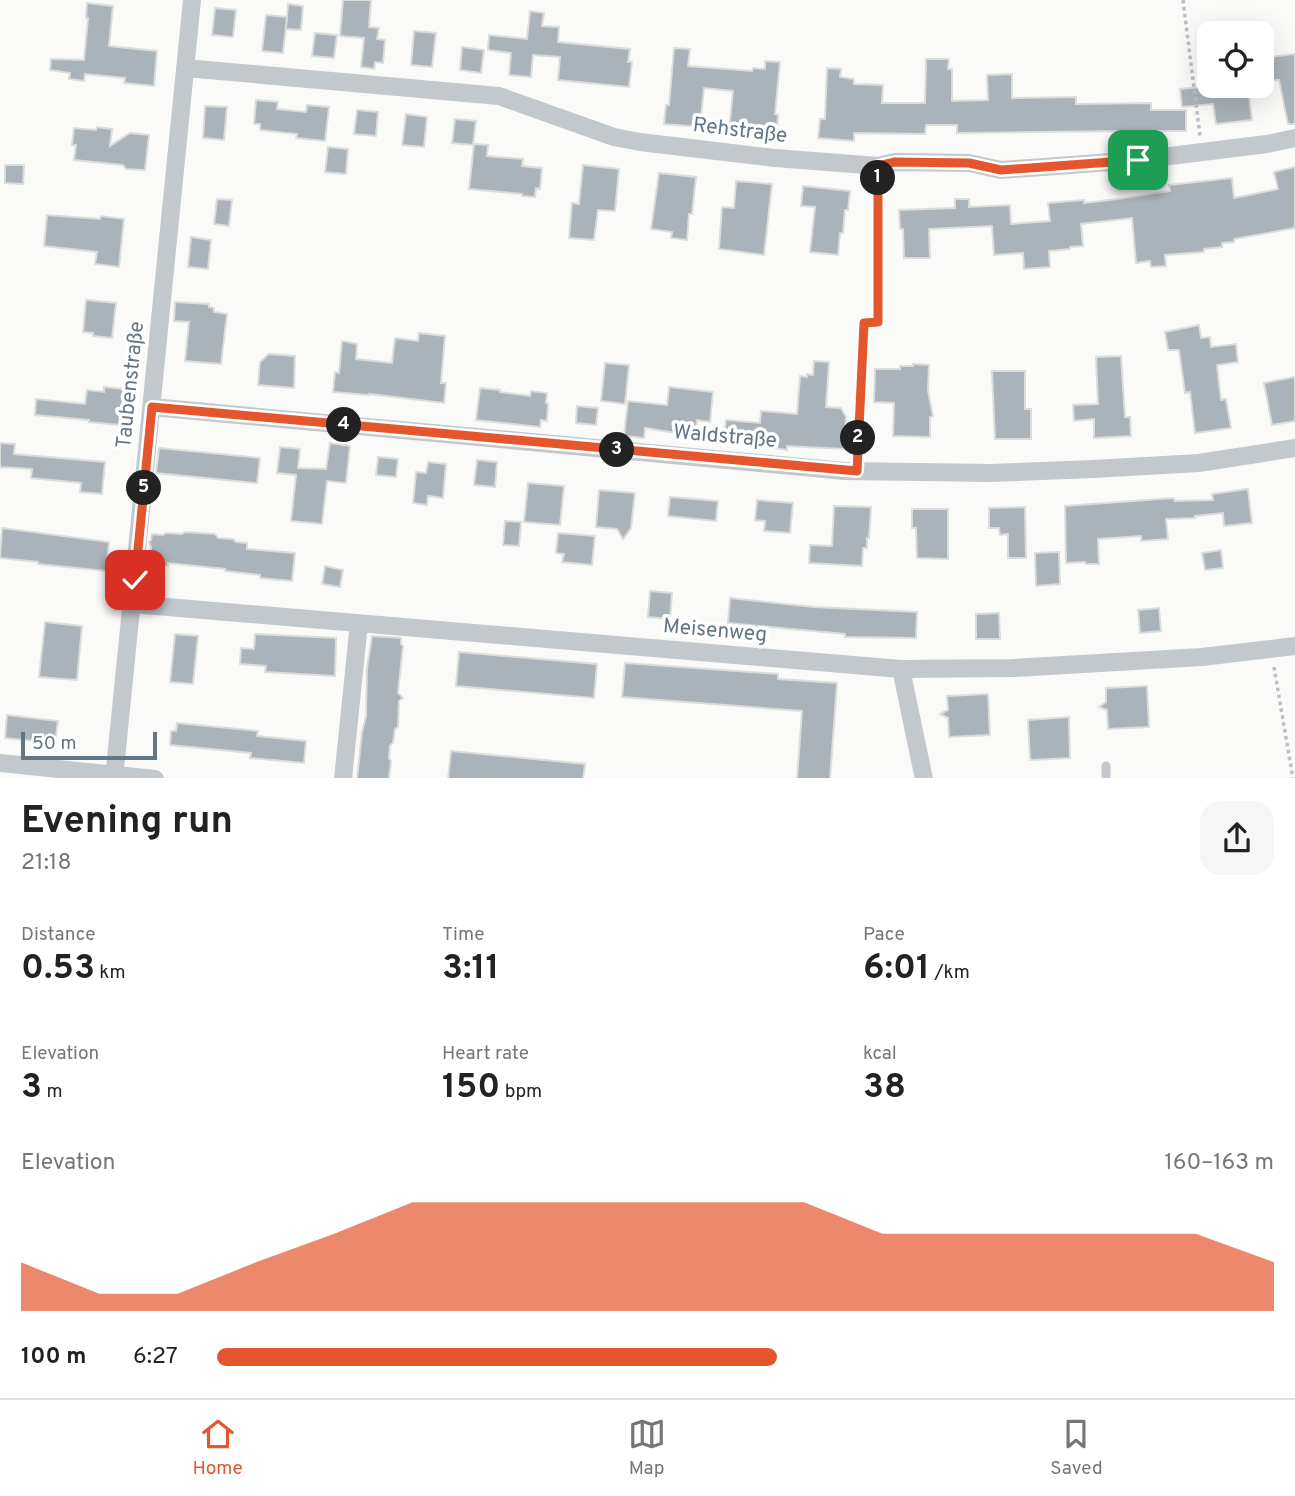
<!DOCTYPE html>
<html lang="en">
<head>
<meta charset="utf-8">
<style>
  body { margin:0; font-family:Overpass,sans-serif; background:#f6f6f6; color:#222; height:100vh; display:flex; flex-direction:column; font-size:26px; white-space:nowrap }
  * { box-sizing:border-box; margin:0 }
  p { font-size:23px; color:#767676 }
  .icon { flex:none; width:38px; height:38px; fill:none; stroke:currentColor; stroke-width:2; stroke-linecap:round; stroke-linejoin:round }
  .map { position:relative; height:778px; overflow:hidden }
  .drawer { display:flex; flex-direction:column; background:#fff; flex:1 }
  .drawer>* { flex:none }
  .controls { position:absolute; left:1197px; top:21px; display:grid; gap:14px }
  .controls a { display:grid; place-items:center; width:77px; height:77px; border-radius:14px; background:#fff; box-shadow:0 7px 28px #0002; font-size:35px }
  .scale { position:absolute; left:21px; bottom:18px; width:136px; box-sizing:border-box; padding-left:7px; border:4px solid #657683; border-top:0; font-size:19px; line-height:24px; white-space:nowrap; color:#657683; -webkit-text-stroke:5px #fff; paint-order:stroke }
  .pin { position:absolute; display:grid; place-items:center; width:60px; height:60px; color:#fff; margin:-30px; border-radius:14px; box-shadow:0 4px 10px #0006 }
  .km { position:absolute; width:35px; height:35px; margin:-18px; border-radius:50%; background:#222; color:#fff; font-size:19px; line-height:35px; text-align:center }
  .round { display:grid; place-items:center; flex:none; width:74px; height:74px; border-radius:21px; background:#f6f6f6 }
  .overview { display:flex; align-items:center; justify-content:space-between; height:119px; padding:0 21px }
  h1 { font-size:38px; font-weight:700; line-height:52px }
  .metrics { display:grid; grid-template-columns:repeat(3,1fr); gap:10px; height:119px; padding:7px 21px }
  .metrics div { display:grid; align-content:center }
  .metrics b { font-size:35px; font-weight:700 }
  .metrics small { font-size:19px; font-weight:400 }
  .metrics p { font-size:19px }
  .chart { height:196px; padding:14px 21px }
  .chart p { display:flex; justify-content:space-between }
  .chart svg { width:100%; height:126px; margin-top:7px; fill:#e4572e; opacity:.7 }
  ul { padding:0 21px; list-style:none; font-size:23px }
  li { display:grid; grid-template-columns:112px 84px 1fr; align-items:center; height:52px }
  li i { height:18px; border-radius:9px; background:#e4572e }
  .dock { display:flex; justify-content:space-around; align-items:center; height:98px; border-top:2px solid #e0e0e0; background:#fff; font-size:19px; color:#767676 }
  .dock a { display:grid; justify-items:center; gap:4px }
  .dock .on { color:#e4572e }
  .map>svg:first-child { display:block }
</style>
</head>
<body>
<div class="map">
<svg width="1295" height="779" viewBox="0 0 1295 779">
  <rect width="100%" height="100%" fill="#fafaf8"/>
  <path fill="#aab3b9" stroke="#dcdcda" stroke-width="2" d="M 343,0 L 371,0 L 369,27 L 379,28 L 377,39 L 385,40 L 383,63 L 375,62 L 374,69 L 361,67 L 364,38 L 340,36 Z
    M 87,3 L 113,6 L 109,46 L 157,51 L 154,86 L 124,83 L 125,78 L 85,74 L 84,81 L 69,79 L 70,73 L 50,70 L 51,59 L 84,60 L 88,18 L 86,18 Z
    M 288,4 L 303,6 L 301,30 L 286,29 Z
    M 215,8 L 236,10 L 233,37 L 212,35 Z
    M 530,11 L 544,13 L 542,26 L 559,27 L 558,42 L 630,49 L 628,62 L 632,62 L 629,87 L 558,80 L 560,57 L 533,55 L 531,77 L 509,75 L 511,53 L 488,50 L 489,35 L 527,39 Z
    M 266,15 L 287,17 L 283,53 L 262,51 Z
    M 414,31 L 436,33 L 432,67 L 411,65 Z
    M 315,33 L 337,35 L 334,58 L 312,56 Z
    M 462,47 L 484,50 L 481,73 L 460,70 Z
    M 674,48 L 690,49 L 688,66 L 752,71 L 753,68 L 765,69 L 765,61 L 780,62 L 775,114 L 778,115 L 777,134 L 729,130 L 733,91 L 704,88 L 700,127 L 664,124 L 666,105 L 669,105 Z
    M 1295,54 L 1295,124 L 1288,124 L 1279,80 L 1263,81 L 1262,58 Z
    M 926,59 L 949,59 L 948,69 L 952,69 L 952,101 L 988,100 L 987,75 L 1012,74 L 1012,98 L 1076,97 L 1076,104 L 1151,103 L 1151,110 L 1186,110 L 1186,131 L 1145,131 L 1145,137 L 1120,137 L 1120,131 L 957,133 L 957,125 L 926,125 L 925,134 L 854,133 L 854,141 L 818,138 L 820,119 L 825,119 L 827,68 L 841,69 L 840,77 L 854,79 L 854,84 L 883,85 L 882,103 L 925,103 Z
    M 1213,86 L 1248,86 L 1252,120 L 1216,124 L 1213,104 L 1182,107 L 1180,89 Z
    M 256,100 L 278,102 L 277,109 L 306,112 L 307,105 L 329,107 L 325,141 L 296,138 L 297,134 L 260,130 L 260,124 L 254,124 Z
    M 205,106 L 227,107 L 224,140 L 203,138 Z
    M 357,110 L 378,112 L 376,136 L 354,134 Z
    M 406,114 L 427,117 L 424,147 L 402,145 Z
    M 455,119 L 476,121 L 473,145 L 452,143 Z
    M 97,127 L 112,129 L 110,146 L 130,133 L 149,135 L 145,170 L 126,169 L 123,165 L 74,160 L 76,145 L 72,145 L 74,128 L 96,130 Z
    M 474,144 L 488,145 L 487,156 L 523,159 L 522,166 L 542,168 L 540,189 L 536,188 L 535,197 L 522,196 L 522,194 L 469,189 Z
    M 328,147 L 348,149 L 346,174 L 325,172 Z
    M 5,165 L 24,165 L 23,184 L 5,183 Z
    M 583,165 L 619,169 L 615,211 L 598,210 L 594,240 L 569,238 L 572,203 L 579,204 Z
    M 1295,167 L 1295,228 L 1234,239 L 1234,242 L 1222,243 L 1222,247 L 1204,249 L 1204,252 L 1165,255 L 1166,266 L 1151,267 L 1150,261 L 1136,263 L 1132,218 L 1081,224 L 1083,246 L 1070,247 L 1070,249 L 1049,251 L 1050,267 L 1024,269 L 1023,253 L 994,255 L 992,226 L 929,229 L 930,258 L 904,258 L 903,229 L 900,229 L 899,210 L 955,208 L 955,199 L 969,199 L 969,207 L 1010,205 L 1011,224 L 1050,221 L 1048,203 L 1084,200 L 1084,203 L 1125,198 L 1170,191 L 1169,185 L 1232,178 L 1234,198 L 1278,189 L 1274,172 Z
    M 659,173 L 696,177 L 692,214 L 689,214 L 687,240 L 671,238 L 672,232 L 651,229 Z
    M 736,181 L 772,184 L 764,255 L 719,249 L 722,207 L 734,208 Z
    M 803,186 L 850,191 L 848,210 L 845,210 L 843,233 L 840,233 L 838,255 L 810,252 L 815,207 L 801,206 Z
    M 217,199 L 232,200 L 229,226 L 214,224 Z
    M 47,215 L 100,219 L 101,216 L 124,219 L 119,267 L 95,264 L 97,252 L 44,246 Z
    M 191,237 L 211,240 L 208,269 L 188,267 Z
    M 86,300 L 116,303 L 112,338 L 93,336 L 93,333 L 83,332 Z
    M 175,302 L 209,304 L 209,307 L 214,308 L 214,312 L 227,314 L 221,364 L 185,361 L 189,322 L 174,321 Z
    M 1199,325 L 1201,338 L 1210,337 L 1211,347 L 1236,344 L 1238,362 L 1217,365 L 1221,400 L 1226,399 L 1231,428 L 1195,433 L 1190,392 L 1185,393 L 1179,350 L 1168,350 L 1165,332 Z
    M 419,333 L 445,336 L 441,383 L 446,383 L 444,403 L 369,394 L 369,395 L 333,392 L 335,372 L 339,373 L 342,341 L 357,344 L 356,359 L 392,363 L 395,338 L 418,341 Z
    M 269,354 L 295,356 L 294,388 L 258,385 L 260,362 Z
    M 1121,356 L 1125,417 L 1130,417 L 1131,436 L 1094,438 L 1094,419 L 1074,421 L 1073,405 L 1098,404 L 1096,357 Z
    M 814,361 L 829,362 L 826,407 L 841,408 L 846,417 L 844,449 L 787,446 L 787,450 L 773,448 L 773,444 L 724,438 L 726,420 L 760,423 L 761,411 L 797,414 L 800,376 L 807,377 L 807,374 L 813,375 Z
    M 605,363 L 629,365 L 625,404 L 601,401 Z
    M 913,364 L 929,365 L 928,391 L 933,416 L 930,417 L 930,437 L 893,436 L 894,403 L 874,402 L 875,369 L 900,369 L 900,366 L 913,366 Z
    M 992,371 L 1025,371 L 1025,409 L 1031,409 L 1031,439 L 995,439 Z
    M 1295,377 L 1295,421 L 1272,425 L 1264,383 Z
    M 104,387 L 124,389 L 120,425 L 89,422 L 89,420 L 35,415 L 36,399 L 85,404 L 87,390 L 104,392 Z
    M 669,387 L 713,392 L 710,422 L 697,420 L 695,436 L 645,428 L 644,438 L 624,436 L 628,401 L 667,405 Z
    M 480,388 L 500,390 L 500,392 L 530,396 L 531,391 L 547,393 L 546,403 L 548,404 L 547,421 L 541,420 L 540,427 L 476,420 Z
    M 577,406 L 598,408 L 596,425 L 576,423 Z
    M 0,443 L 15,444 L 14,454 L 105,462 L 102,494 L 80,492 L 81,483 L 31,478 L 32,469 L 0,467 Z
    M 330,443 L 350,446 L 346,483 L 327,481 L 322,524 L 291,521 L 296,475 L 277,473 L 280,447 L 300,449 L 298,468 L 326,469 Z
    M 159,448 L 260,458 L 257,483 L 156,473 Z
    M 378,457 L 398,459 L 396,477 L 376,475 Z
    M 477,460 L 497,462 L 495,487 L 474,485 Z
    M 428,462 L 446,464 L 443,498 L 428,496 L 427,505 L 413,503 L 416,472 L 426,473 Z
    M 528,483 L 564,486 L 560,525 L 524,522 Z
    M 1248,489 L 1252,523 L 1224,526 L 1223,513 L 1195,516 L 1195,518 L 1166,519 L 1168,539 L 1141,541 L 1141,536 L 1098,539 L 1099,564 L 1086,564 L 1085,562 L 1066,563 L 1065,506 L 1174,498 L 1175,501 L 1213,500 L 1212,494 Z
    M 599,490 L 635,493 L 631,528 L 623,539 L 617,529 L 596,527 Z
    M 670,497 L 718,501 L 716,521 L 668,516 Z
    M 757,500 L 793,503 L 790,533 L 764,531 L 765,521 L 755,520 Z
    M 834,506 L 871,507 L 869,538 L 867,538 L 867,548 L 863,548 L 862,566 L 809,563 L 810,545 L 832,546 Z
    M 1025,507 L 1026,558 L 1008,558 L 1008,534 L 1000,535 L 999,528 L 989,528 L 989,508 Z
    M 912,509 L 948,509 L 948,559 L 917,558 L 916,528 L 912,528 Z
    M 505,521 L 521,522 L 519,546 L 503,545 Z
    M 2,528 L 109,542 L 106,571 L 38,564 L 38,562 L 0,558 Z
    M 185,532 L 215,534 L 218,538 L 233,539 L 236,542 L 247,543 L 247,549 L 295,553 L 292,581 L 260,578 L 260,575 L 225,571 L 225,569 L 168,563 L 168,566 L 149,564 L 151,547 L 149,542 L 151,540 L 152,534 L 163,535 L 166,533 L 182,534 Z
    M 558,533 L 595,536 L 592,565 L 562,562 L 564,554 L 556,553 Z
    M 1221,550 L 1223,568 L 1205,570 L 1202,553 Z
    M 1059,552 L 1060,584 L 1036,586 L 1035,553 Z
    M 325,566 L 343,570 L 340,587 L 322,584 Z
    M 650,591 L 672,593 L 670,619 L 648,617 Z
    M 730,598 L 814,607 L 917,612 L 916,638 L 845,637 L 845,634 L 728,623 Z
    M 1159,608 L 1161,631 L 1140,633 L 1138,610 Z
    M 999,613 L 1000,639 L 976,639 L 976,614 Z
    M 45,622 L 82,626 L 77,680 L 39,677 Z
    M 175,634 L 198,636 L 193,684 L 170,682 Z
    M 255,634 L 336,638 L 335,676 L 265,672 L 266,666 L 240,664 L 241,648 L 254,649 Z
    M 372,636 L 401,638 L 401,644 L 403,646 L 398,693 L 403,698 L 399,701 L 398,727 L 395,729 L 393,743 L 390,745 L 389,758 L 391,761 L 389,779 L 357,779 L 362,732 L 366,716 L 367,668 Z
    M 459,652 L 597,664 L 594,698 L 456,686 Z
    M 625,663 L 778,674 L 778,679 L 837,683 L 830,779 L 797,779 L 802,711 L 622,697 Z
    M 1147,686 L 1149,727 L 1108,729 L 1107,710 L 1099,707 L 1106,702 L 1106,688 Z
    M 988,694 L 990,735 L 949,737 L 948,718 L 940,714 L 948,710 L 947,696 Z
    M 7,715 L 58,721 L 55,743 L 5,738 Z
    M 1069,717 L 1070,758 L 1030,760 L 1028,720 Z
    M 177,723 L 258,731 L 257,736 L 306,741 L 304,763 L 250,758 L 251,753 L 170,745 L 171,731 L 176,731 Z
    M 451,751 L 585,764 L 583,779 L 448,779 Z"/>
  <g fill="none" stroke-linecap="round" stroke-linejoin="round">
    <path stroke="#bbbfc2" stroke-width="3.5" stroke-dasharray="3.5 3.5" stroke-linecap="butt" d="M 1183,0 L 1200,136
      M 857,455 L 864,323 L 878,322 L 878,183
      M 1274,667 L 1293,779"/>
    <path stroke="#c3c8cc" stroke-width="9" d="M 1106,766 L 1106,779"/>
    <path stroke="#c3c8cc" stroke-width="18" d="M 185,68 L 499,96 L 614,137 L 640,142 L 775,158 L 878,166 L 895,162 L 969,163 L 1001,170 L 1138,160 L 1267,144 L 1295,138
      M 152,407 L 845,471 L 991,473 L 1093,469 L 1199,463 L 1295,448
      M 132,604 L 901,669 L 1014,668 L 1202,657 L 1295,646
      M 901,669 L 924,779
      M 0,763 L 155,779
      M 114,779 L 192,0
      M 343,779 L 359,623"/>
  </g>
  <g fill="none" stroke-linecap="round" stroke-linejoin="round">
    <g stroke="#fff" stroke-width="14">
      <path id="route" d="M 135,580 L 152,407 L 857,471 L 864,323 L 878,322 L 878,166 L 895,162 L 969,163 L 1001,170 L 1138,160"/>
    </g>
    <use href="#route" stroke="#e4572e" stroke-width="9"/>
  </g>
  <g text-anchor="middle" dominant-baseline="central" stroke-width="7" stroke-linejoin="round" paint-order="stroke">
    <g font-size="21" fill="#657683" stroke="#fff">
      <text transform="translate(740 131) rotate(7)">Rehstraße</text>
      <text transform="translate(131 385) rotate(-84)">Taubenstraße</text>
      <text transform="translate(725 437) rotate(5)">Waldstraße</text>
      <text transform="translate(715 631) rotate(5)">Meisenweg</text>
    </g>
  </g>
</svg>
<div class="controls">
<a><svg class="icon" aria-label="locate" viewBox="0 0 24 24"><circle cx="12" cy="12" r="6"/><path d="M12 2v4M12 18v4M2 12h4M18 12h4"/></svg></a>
</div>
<div class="scale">50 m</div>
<div class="pin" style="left:1138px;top:160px;background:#1e9e55"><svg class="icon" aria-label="arrive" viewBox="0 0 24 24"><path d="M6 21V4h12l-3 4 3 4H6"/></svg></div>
<div class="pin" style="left:135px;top:580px;background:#d93025"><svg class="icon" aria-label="check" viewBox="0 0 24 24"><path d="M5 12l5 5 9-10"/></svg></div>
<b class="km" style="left:878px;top:178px">1</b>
<b class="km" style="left:858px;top:438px">2</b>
<b class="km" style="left:617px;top:450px">3</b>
<b class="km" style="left:344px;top:425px">4</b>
<b class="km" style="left:144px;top:488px">5</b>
</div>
<section class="drawer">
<div class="overview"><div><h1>Evening run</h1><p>21:18</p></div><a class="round"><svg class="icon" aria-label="share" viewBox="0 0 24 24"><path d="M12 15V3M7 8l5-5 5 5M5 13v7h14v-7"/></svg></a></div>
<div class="metrics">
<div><p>Distance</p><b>0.53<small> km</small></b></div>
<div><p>Time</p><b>3:11</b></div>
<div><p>Pace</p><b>6:01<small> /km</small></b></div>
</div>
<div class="metrics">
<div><p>Elevation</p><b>3<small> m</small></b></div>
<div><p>Heart rate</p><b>150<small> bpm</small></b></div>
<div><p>kcal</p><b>38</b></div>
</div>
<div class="chart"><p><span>Elevation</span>160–163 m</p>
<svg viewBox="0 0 160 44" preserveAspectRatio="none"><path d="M0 44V27L10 38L20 38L30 27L40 17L50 6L60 6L70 6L80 6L90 6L100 6L110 17L120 17L130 17L140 17L150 17L160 27V44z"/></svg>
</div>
<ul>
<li><b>100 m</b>6:27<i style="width:53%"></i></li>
</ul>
</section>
<nav class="dock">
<a class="on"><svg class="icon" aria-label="home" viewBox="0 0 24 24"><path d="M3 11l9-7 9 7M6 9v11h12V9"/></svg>Home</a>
<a><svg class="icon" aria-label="map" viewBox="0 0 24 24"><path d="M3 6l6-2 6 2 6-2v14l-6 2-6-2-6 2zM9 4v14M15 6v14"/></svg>Map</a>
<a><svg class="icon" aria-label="saved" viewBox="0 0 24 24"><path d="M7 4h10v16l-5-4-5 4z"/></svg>Saved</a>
</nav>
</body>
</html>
